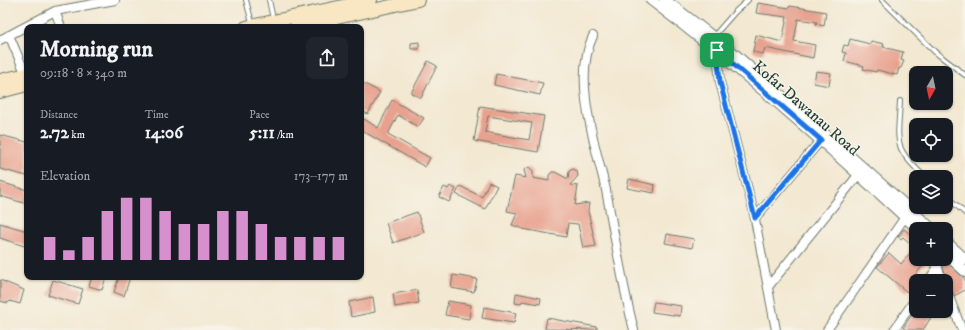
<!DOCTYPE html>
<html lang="en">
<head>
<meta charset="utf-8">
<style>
  body { margin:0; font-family:"IM FELL DW Pica",serif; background:#20242c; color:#f1f3f6; height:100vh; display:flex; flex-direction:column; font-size:15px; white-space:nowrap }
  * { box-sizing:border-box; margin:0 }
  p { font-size:13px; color:#9ea1a6 }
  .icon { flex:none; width:22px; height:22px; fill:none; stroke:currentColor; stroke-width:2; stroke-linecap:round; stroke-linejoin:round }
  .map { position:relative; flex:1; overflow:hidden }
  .panel { position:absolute; left:24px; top:24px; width:340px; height:256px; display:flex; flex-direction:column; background:#171b24; border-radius:8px; box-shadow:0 1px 3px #0004 }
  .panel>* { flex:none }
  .needle { width:26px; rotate:189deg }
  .tools { position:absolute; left:909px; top:66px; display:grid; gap:8px }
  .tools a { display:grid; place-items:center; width:44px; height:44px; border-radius:8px; background:#171b24; box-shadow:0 1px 3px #0004; font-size:20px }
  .pin { position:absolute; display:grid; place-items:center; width:34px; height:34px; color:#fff; margin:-17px; border-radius:8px; box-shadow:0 2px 6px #0006 }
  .round { display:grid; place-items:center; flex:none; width:42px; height:42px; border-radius:8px; background:#20242c }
  .summary { display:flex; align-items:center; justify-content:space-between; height:68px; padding:0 16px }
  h1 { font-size:22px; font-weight:700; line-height:30px }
  .metrics { display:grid; grid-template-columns:repeat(3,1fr); gap:6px; height:68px; padding:4px 16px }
  .metrics div { display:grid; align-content:center }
  .metrics b { font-size:17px; font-weight:700 }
  .metrics small { font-size:11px; font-weight:400 }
  .metrics p { font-size:11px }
  .chart { height:112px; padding:8px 16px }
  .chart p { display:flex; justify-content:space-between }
  .chart svg { width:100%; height:72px; margin-top:4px; stroke:#d690ce; stroke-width:6 }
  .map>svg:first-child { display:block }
</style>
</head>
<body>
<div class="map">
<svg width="965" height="330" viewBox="0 0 965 330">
  <rect width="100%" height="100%" fill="#f7f3e8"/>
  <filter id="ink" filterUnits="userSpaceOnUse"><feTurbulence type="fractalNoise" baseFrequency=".025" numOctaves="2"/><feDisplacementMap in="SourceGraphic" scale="8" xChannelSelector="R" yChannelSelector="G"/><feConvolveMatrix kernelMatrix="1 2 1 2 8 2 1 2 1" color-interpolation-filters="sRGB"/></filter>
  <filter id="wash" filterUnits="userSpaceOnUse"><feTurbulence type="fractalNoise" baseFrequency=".012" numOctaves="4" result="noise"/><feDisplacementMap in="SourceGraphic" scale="16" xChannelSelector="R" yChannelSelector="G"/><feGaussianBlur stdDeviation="0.9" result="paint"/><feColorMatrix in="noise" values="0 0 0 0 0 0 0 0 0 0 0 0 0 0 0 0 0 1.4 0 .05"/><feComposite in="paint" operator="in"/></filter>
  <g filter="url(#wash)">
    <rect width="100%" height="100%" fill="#f3e8d1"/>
    <g id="blocks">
      <path fill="#e8a18e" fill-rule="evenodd" d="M 758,3 L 789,8 L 790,6 L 826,12 L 824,26 L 816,24 L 817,22 L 798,19 L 794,41 L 815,45 L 813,58 L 765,48 L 763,54 L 753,52 L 756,35 L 782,42 L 787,17 L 756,13 Z
        M 850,39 L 870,44 L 871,41 L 884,44 L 883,47 L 903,52 L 901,60 L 904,61 L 901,68 L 899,68 L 897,75 L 877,70 L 876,72 L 863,69 L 864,66 L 844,61 L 846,53 L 842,52 L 844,45 L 848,46 Z
        M 419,42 L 419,49 L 411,49 L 411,43 Z
        M 428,61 L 437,66 L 421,98 L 411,93 Z
        M 816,71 L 831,73 L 829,86 L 814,83 Z
        M 496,74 L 543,83 L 540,95 L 494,85 Z
        M 361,82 L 380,92 L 368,114 L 361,111 Z
        M 392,100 L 424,118 L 418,127 L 398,115 L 388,134 L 430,158 L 425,167 L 361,130 L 361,124 L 364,119 L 378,128 Z
        M 480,106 L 544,116 L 538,152 L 474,141 ZM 488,116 L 532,123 L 529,140 L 485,132 Z
        M 0,135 L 27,142 L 27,176 L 0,169 Z
        M 529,167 L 533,171 L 533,178 L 549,181 L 549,175 L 552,172 L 555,172 L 568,179 L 569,171 L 573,169 L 577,171 L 578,176 L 570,185 L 578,186 L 575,205 L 589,203 L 588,211 L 596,246 L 583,248 L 578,224 L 568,223 L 566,237 L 523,229 L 512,225 L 517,213 L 507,211 L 515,176 L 526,178 L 524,170 Z
        M 629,179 L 655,185 L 654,193 L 627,188 Z
        M 0,182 L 27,190 L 27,204 L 0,196 Z
        M 489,182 L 497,186 L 485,209 L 456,194 L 460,186 L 482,197 Z
        M 450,186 L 456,189 L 449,202 L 439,197 L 444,187 L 448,189 Z
        M 417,212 L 424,232 L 393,243 L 386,223 Z
        M 0,223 L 27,231 L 27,247 L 0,238 Z
        M 904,229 L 916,239 L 913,246 L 903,237 L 901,239 L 898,237 Z
        M 667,234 L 694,239 L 692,248 L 665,243 Z
        M 911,252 L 916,256 L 916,259 L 920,259 L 925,263 L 915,275 L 919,278 L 907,292 L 877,267 L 889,253 L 901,264 Z
        M 946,262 L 965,279 L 965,290 L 954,296 L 951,287 L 948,284 L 948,279 L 943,268 Z
        M 453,275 L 477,279 L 474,292 L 451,288 Z
        M 92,277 L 106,277 L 102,290 L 89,286 Z
        M 119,277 L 130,277 L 124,296 L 114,292 Z
        M 0,280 L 24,290 L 20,304 L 10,301 L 8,303 L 0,301 Z
        M 53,280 L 83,289 L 78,304 L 48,295 Z
        M 417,290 L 419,303 L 395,307 L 393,294 Z
        M 516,293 L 541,298 L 540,304 L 522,301 L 521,304 L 515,303 Z
        M 373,297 L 375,312 L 351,317 L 349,302 Z
        M 448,301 L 471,305 L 469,319 L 445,315 Z
        M 654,302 L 681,306 L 680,316 L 652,312 Z
        M 484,307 L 516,313 L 514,323 L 482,318 Z
        M 914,311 L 935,311 L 923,330 L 907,330 L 903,328 Z
        M 547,318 L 597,327 L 597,330 L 545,329 Z"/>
    </g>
  </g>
  <g filter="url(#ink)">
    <use href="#blocks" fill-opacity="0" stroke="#69796b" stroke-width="1"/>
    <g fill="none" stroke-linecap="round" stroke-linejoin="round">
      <g stroke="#69796b" stroke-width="6">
        <path id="service" d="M 246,0 L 252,23
          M 269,0 L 273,19
          M 882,0 L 935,52 L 965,75
          M 713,37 L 735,12 L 748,0
          M 900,101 C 898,143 892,147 925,177
          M 946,196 L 965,213"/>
      </g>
      <g stroke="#69796b" stroke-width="10">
        <path id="minor" d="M 55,11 L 61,27
          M 9,35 L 26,75
          M 593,36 C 572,79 596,147 606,190 C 615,237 622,284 634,330
          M 0,40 L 55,11 L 115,0
          M 717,50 L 720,82 L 753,209 L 776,330
          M 755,218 L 821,140
          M 934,259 L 943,281
          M 928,281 L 938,267
          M 768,287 L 859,174
          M 946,289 L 962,330
          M 827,330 L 905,217
          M 894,330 L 916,298"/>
      </g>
      <g stroke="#69796b" stroke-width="12">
        <path id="tertiary" d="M 651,0 C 745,71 832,149 918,229
          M 665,0 L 730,50 L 932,229
          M 946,242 L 965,259
          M 946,254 L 965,271"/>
      </g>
      <g stroke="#69796b" stroke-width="14">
        <path id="secondary" d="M 246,27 L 371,0
          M 296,27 L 418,0
          M 0,80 L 27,74
          M 0,92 L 27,85"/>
      </g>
      <use href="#service" stroke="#fff" stroke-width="4"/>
      <use href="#minor" stroke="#fff" stroke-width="8"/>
      <use href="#tertiary" stroke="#fff" stroke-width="10"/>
      <use href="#secondary" stroke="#f9e7c3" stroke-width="12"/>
    </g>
  </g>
  <g fill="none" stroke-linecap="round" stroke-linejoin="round" filter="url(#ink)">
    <g stroke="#fff" stroke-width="8">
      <path id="route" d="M 717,50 L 821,140 L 755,218 L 720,82 Z"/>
    </g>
    <use href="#route" stroke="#1a73e8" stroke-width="5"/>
  </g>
  <g text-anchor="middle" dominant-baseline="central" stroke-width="3" stroke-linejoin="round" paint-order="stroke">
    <g font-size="16" fill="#1f3d34" stroke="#f7f3e8">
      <text transform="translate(806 108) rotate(41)">Kofar Dawanau Road</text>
    </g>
  </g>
</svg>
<div class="tools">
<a><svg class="needle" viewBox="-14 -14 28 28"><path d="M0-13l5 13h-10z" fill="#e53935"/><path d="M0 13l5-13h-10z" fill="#9ea1a6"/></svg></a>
<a><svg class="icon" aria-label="locate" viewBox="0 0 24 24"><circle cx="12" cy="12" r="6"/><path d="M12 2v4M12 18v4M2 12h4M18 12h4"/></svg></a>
<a><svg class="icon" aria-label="layers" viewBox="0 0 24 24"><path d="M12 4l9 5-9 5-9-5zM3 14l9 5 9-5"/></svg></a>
<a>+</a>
<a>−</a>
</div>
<div class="pin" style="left:717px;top:50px;background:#1e9e55"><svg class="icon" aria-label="arrive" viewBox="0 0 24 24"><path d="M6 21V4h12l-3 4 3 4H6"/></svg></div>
<section class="panel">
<div class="summary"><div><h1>Morning run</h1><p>09:18 · 8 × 340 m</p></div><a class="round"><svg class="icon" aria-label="share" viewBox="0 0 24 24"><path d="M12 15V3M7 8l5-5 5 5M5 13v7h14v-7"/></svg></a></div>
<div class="metrics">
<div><p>Distance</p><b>2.72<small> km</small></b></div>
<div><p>Time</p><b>14:06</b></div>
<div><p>Pace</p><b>5:11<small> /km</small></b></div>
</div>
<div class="chart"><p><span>Elevation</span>173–177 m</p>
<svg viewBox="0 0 160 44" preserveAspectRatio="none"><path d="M5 44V30M15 44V38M25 44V30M35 44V14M45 44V6M55 44V6M65 44V14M75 44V22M85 44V22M95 44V14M105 44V14M115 44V22M125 44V30M135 44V30M145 44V30M155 44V30"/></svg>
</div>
</section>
</div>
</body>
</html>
